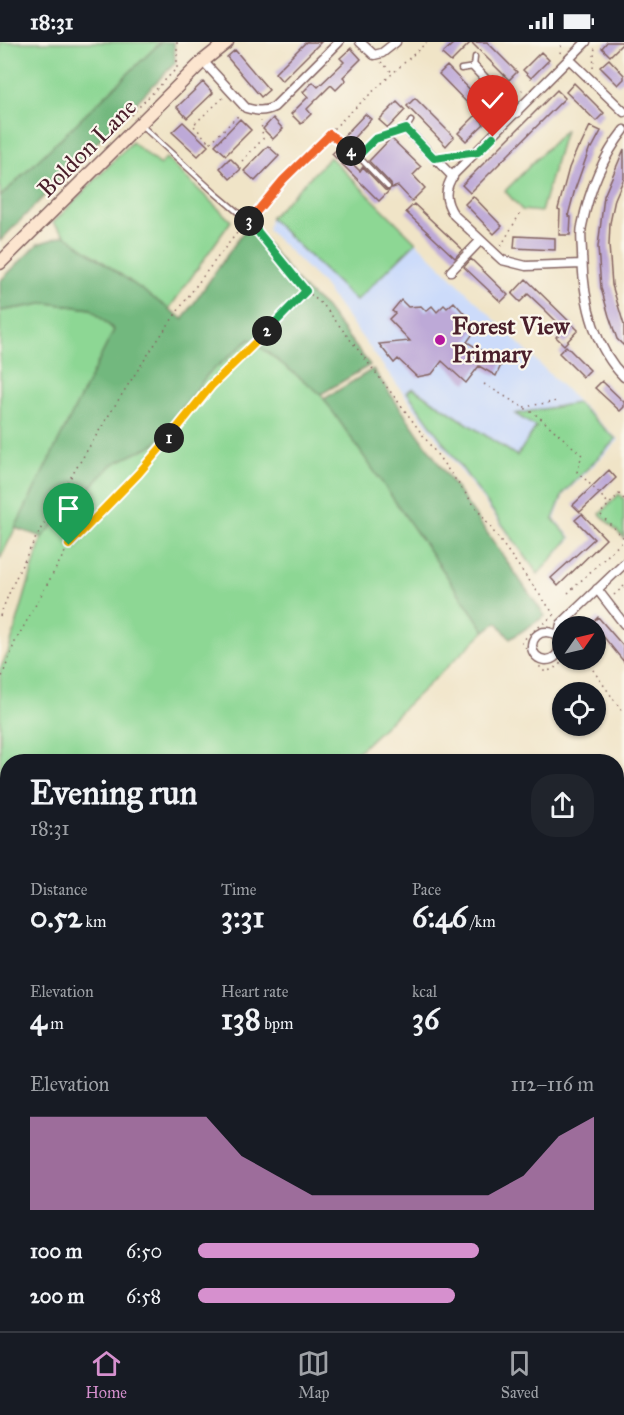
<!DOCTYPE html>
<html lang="en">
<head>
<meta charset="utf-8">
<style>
  body { margin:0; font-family:"IM FELL Great Primer",serif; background:#20242c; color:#f1f3f6; height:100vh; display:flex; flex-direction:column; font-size:22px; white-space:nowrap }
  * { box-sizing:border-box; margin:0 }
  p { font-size:20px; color:#9ea1a6 }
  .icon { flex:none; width:33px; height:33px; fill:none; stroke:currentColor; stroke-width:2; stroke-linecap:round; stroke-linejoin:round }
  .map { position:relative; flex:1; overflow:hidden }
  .side { position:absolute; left:0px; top:712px; width:624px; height:578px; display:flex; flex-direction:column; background:#171b24; border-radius:24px 24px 0 0; box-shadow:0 2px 4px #0004 }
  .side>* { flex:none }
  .needle { width:39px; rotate:56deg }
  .controls { position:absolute; left:552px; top:574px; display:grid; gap:12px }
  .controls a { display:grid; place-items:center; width:54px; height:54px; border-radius:50%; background:#171b24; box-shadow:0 2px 4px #0004; font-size:30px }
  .pin { position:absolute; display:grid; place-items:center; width:51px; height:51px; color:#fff; margin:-62px -26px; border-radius:50% 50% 50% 0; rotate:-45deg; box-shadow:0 0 6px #0007 }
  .pin .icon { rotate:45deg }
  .km { position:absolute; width:30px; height:30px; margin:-15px; border-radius:50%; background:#222; color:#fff; font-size:16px; line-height:30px; text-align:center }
  .round { display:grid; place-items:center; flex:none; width:63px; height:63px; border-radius:24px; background:#20242c }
  .summary { display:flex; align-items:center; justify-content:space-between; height:102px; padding:0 30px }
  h1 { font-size:33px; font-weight:800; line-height:45px }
  .metrics { display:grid; grid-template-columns:repeat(3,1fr); gap:9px; height:102px; padding:6px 30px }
  .metrics div { display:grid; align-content:center }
  .metrics b { font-size:30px; font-weight:800 }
  .metrics small { font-size:16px; font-weight:400 }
  .metrics p { font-size:16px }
  .chart { height:168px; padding:12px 30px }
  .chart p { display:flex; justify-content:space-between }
  .chart svg { width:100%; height:108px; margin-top:6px; fill:#d690ce; opacity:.7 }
  ul { padding:0 30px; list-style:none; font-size:20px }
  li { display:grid; grid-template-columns:96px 72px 1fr; align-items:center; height:45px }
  li i { height:15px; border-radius:8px; background:#d690ce }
  .status { display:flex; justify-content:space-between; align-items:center; height:42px; padding:0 30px; background:#171b24; direction:ltr }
  .status svg { height:16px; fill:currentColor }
  .tabs { display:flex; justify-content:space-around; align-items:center; height:84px; border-top:2px solid #363941; background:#171b24; font-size:16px; color:#9ea1a6 }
  .tabs a { display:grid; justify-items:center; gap:3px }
  .tabs .on { color:#d690ce }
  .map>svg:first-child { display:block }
</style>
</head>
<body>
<div class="status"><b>18:31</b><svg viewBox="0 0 49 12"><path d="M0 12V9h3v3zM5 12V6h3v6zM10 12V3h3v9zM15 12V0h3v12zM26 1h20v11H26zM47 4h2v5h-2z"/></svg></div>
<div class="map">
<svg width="624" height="1289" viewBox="0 0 624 1289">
  <rect width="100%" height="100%" fill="#fbf7ec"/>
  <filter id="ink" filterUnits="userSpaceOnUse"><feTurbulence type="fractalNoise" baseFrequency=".0167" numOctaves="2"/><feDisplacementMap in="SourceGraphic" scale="12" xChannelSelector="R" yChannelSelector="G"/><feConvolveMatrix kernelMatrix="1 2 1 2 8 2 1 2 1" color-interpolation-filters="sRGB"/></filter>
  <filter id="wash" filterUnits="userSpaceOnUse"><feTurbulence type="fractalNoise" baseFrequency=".008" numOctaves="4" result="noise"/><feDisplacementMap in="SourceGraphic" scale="24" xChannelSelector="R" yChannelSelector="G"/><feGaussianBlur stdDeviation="1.35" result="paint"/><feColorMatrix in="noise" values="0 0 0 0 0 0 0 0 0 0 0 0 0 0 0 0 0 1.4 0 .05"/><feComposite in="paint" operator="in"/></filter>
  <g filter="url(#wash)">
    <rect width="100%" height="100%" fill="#f0e4c7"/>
    <path fill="#ccdbfa" d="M 330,115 L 574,356 L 619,398 L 564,453 L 555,477 L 572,496 L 538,533 L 321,240 L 268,188 L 270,176 Z"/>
    <path fill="#b8c5de" d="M 7,941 L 8,941 L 7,1096 L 0,1087 L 0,942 Z"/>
    <path fill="#8dd794" stroke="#6c7b60" stroke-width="1.5" d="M 0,0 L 161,0 L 0,155 Z
      M 565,88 L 541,170 L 522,168 L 505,149 Z
      M 132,100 L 160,123 L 166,116 L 231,179 L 169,267 L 65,193 L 53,181 Z
      M 330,115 L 416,200 L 356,259 L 270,176 Z
      M 48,261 L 91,267 L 114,288 L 0,517 L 0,269 Z
      M 250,297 L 321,352 L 485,589 L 347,720 L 8,720 L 7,757 L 0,753 L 0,627 L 8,611 L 42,495 L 113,422 L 155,402 L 208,332 Z
      M 413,346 L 517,414 L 536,385 L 515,372 L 577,361 L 616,397 L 563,452 L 553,477 L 570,496 L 538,532 L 407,350 Z
      M 619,452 L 624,457 L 624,496 L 600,472 Z
      M 616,1106 L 624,1109 L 624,1272 L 617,1278 Z
      M 319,1283 L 473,1283 L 464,1289 L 325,1289 Z
      M 512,1283 L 610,1283 L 601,1289 L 518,1289 Z"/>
    <path fill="#72b87e" stroke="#5e6c54" stroke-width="1.5" d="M 161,0 L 174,0 L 175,21 L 0,199 L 0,155 Z
      M 250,180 L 301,244 L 325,265 L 370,323 L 321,352 L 250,297 L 208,332 L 155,402 L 113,422 L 42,495 L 15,486 L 114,288 L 91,267 L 48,261 L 0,269 L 0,239 L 38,202 L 65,193 L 183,277 Z
      M 373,327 L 545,574 L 510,597 L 497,580 L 485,589 L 324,357 Z"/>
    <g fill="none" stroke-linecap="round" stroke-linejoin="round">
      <path stroke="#42abc2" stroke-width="3" d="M 0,1113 L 8,1124
        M 158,1282 L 158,1289"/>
    </g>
    <g id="blocks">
      <path fill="#bda9d7" d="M 306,0 L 321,0 L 282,39 L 275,31 Z
        M 455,0 L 487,0 L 517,30 L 509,38 L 471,0 L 451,20 L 442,12 Z
        M 607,0 L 624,0 L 610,14 L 602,6 Z
        M 351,6 L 361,17 L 343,35 L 346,38 L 336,48 L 331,43 L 307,67 L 311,72 L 301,82 L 291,72 L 308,55 L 303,50 L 313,40 L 318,45 L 344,20 L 340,16 Z
        M 235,8 L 269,48 L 261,55 L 227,15 Z
        M 541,10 L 549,18 L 531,36 L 523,28 Z
        M 609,17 L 624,33 L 624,37 L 618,43 L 600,25 Z
        M 447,24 L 484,62 L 476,70 L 439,32 Z
        M 203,40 L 213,51 L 187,76 L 177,65 Z
        M 574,41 L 604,71 L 596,79 L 566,50 Z
        M 557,48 L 565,56 L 470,151 L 462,143 Z
        M 415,56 L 454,95 L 446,104 L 407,64 Z
        M 397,60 L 405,68 L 388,86 L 379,78 Z
        M 365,72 L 371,77 L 349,101 L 343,95 Z
        M 476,73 L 484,82 L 466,99 L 458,91 Z
        M 273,76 L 283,87 L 273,97 L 263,87 Z
        M 240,77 L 251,88 L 226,113 L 215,103 Z
        M 183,80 L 208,104 L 198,114 L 172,90 Z
        M 590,84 L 601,89 L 592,106 L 590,105 L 575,147 L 568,174 L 571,175 L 570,193 L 559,193 L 560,168 L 558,167 L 569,126 L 578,105 L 580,105 Z
        M 391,96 L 421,125 L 413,133 L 425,146 L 412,159 L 398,144 L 392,146 L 391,142 L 369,119 Z
        M 268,104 L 279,114 L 255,139 L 244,129 Z
        M 337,107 L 360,129 L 363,125 L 385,148 L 389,149 L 379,159 L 332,112 Z
        M 624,107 L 624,136 L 615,157 L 610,181 L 609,203 L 612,243 L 624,283 L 624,304 L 617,297 L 609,274 L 601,246 L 598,205 L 604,154 Z
        M 230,116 L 241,127 L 230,137 L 220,126 Z
        M 473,154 L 502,184 L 494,192 L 465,162 Z
        M 414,162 L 461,206 L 462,208 L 455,216 L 406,170 Z
        M 515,194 L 555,196 L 555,208 L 514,206 Z
        M 471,217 L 508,253 L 501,260 L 464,225 Z
        M 526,237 L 578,288 L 564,303 L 556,295 L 564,287 L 544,267 L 528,252 L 520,260 L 512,252 Z
        M 401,258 L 408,265 L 421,264 L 426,269 L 432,264 L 437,270 L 444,263 L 447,266 L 454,260 L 477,286 L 467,300 L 502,321 L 496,334 L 479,324 L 466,341 L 442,319 L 432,332 L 417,335 L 398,317 L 394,321 L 379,302 L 410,299 L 389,277 L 395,271 L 392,269 Z
        M 566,304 L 590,328 L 583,335 L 559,311 Z
        M 602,339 L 624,360 L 624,365 L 620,369 L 595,346 Z
        M 609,428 L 616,436 L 580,470 L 573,463 Z
        M 582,472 L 606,497 L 558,544 L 551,536 L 594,497 L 575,478 Z
        M 598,575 L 624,605 L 624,620 L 599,589 L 596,592 L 596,585 L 588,585 Z"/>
    </g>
  </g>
  <g filter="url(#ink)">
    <use href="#blocks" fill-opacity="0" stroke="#846462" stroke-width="1.5"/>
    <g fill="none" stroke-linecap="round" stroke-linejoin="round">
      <g stroke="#846462" stroke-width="7">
        <path id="service" d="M 461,27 L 474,25 L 475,15
          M 141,83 L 215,151 L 241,173
          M 388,145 L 358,114 L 375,97 L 406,87 L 411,79
          M 335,1289 L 342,1282"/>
      </g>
      <g stroke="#846462" stroke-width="11">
        <path id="minor" d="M 360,0 L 374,13 L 382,11 L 396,0
          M 569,17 L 624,70
          M 203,19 L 246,66 C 257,69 264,70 274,65 L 339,0
          M 474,25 L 517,71
          M 406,87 L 453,135
          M 624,88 C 602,116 589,149 582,184 C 580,192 582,203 582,211 C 583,255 592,303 624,335
          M 582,222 L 526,224 L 502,218 L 454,173 C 444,158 444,147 454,132 L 586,0
          M 451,229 L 480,199
          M 597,547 L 624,582
          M532 604a14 14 0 1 1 28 0a14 14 0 1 1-28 0Z
          M 558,597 L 561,582 L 624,522"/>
      </g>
      <g stroke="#846462" stroke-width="14">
        <path id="tertiary" d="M 0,852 L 8,859
          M 308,1282 L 313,1289"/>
      </g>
      <g stroke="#846462" stroke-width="15">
        <path id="secondary" d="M 0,221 L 203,19 L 227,0"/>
      </g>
      <path stroke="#846462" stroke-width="1.5" stroke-dasharray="1.5 4.5" stroke-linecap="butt" d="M 560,11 L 562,0
        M 381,20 L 393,31
        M 593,26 L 595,4
        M 509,50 L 525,48
        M 223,56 L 193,83 L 210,101 L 240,72
        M 131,73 L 177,26 L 177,0
        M 495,77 L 497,64
        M 330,93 L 352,110
        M 446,115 L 459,113
        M 242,119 L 263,97 L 261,79
        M 249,179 L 301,244 L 325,265 L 403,366 L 556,575
        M 501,204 L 522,168
        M 484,342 L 538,374 L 582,413 L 577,430 L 585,437
        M 524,365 L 557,359
        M 585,437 L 609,462
        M 624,457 L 619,452 L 600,472 L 624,496
        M 568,551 L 624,498
        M 614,553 L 624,544
        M 554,573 L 527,594 L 522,601 L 543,629 C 552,630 558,623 565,618
        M 0,574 C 24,510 56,460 91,402 C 148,309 209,218 283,138 C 328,89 378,45 427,0
        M 586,618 L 624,672
        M 0,640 L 15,600 L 69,503 L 138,432 L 211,344 L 306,250
        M 0,756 L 8,761
        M 616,953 L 624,948
        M 429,1289 L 433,1282"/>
      <use href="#service" stroke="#fff" stroke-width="4"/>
      <use href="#minor" stroke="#fff" stroke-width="8"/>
      <use href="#tertiary" stroke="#fff" stroke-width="10"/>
      <use href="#secondary" stroke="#fce5cf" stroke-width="12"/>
    </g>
  </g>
  <g fill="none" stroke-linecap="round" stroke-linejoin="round" filter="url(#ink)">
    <g stroke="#fff" stroke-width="12">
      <path id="split-1" d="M 69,503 L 138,432 L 169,396"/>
    </g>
    <g stroke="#fff" stroke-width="12">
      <path id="split-2" d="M 169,396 L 211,344 L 267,289"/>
    </g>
    <g stroke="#fff" stroke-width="12">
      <path id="split-3" d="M 249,179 L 306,249 L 267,289"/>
    </g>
    <g stroke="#fff" stroke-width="12">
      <path id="split-4" d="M 249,179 L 283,138 L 330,92 L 351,109"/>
    </g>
    <g stroke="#fff" stroke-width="12">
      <path id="split-5" d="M 351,109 L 358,114 L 375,97 L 406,87 L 434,116 L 478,110 L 493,95"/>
    </g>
    <use href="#split-1" stroke="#f5b400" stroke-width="8"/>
    <use href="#split-2" stroke="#f5b400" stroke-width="8"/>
    <use href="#split-3" stroke="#22a559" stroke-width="8"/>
    <use href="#split-4" stroke="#f0652b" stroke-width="8"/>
    <use href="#split-5" stroke="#22a559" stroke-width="8"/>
  </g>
  <circle fill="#b5179e" stroke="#fbf7ec" stroke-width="2" cx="440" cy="298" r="6"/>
  <g text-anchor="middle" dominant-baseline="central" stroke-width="4.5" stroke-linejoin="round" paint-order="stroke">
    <g font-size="24" fill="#4a1f2b" stroke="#fbf7ec">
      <text transform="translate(87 106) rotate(-45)">Boldon Lane</text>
    </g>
    <g font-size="24" font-weight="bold" fill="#4a1f2b" stroke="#fbf7ec" text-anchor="start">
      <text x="452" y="284">Forest View<tspan x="452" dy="28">Primary</tspan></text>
    </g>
  </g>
</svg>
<div class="controls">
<a><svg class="needle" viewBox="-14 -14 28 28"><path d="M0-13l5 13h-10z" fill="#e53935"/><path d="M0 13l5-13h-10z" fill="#9ea1a6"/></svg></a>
<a><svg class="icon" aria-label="locate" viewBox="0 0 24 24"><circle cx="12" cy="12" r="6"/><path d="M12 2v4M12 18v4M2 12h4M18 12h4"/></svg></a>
</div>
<div class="pin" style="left:69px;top:503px;background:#1e9e55"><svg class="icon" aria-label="arrive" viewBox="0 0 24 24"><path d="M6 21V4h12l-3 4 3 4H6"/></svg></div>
<div class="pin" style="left:493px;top:95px;background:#d93025"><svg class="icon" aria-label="check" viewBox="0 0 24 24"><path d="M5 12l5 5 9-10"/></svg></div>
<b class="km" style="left:169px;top:396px">1</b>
<b class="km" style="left:267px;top:289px">2</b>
<b class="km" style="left:249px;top:179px">3</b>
<b class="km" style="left:351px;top:109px">4</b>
<section class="side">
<div class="summary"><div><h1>Evening run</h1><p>18:31</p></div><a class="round"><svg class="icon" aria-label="share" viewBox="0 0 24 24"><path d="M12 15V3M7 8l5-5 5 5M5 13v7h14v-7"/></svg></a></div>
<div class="metrics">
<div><p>Distance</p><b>0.52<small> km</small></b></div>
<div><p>Time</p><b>3:31</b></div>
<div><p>Pace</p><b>6:46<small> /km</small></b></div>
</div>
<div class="metrics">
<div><p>Elevation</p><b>4<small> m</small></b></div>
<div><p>Heart rate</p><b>138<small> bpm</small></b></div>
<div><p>kcal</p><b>36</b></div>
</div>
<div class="chart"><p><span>Elevation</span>112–116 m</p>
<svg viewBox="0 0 160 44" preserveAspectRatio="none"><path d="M0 44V6L10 6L20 6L30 6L40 6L50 6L60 22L70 30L80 38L90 38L100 38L110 38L120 38L130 38L140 30L150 14L160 6V44z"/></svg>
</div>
<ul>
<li><b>100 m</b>6:50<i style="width:71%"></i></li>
<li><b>200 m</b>6:58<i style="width:65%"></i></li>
</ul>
</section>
</div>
<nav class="tabs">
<a class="on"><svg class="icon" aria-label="home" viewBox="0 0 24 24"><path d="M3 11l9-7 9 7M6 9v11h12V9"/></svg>Home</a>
<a><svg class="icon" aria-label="map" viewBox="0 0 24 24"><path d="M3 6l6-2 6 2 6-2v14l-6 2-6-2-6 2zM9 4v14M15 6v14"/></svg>Map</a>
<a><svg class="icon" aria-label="saved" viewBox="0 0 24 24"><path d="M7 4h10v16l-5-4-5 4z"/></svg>Saved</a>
</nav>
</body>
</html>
